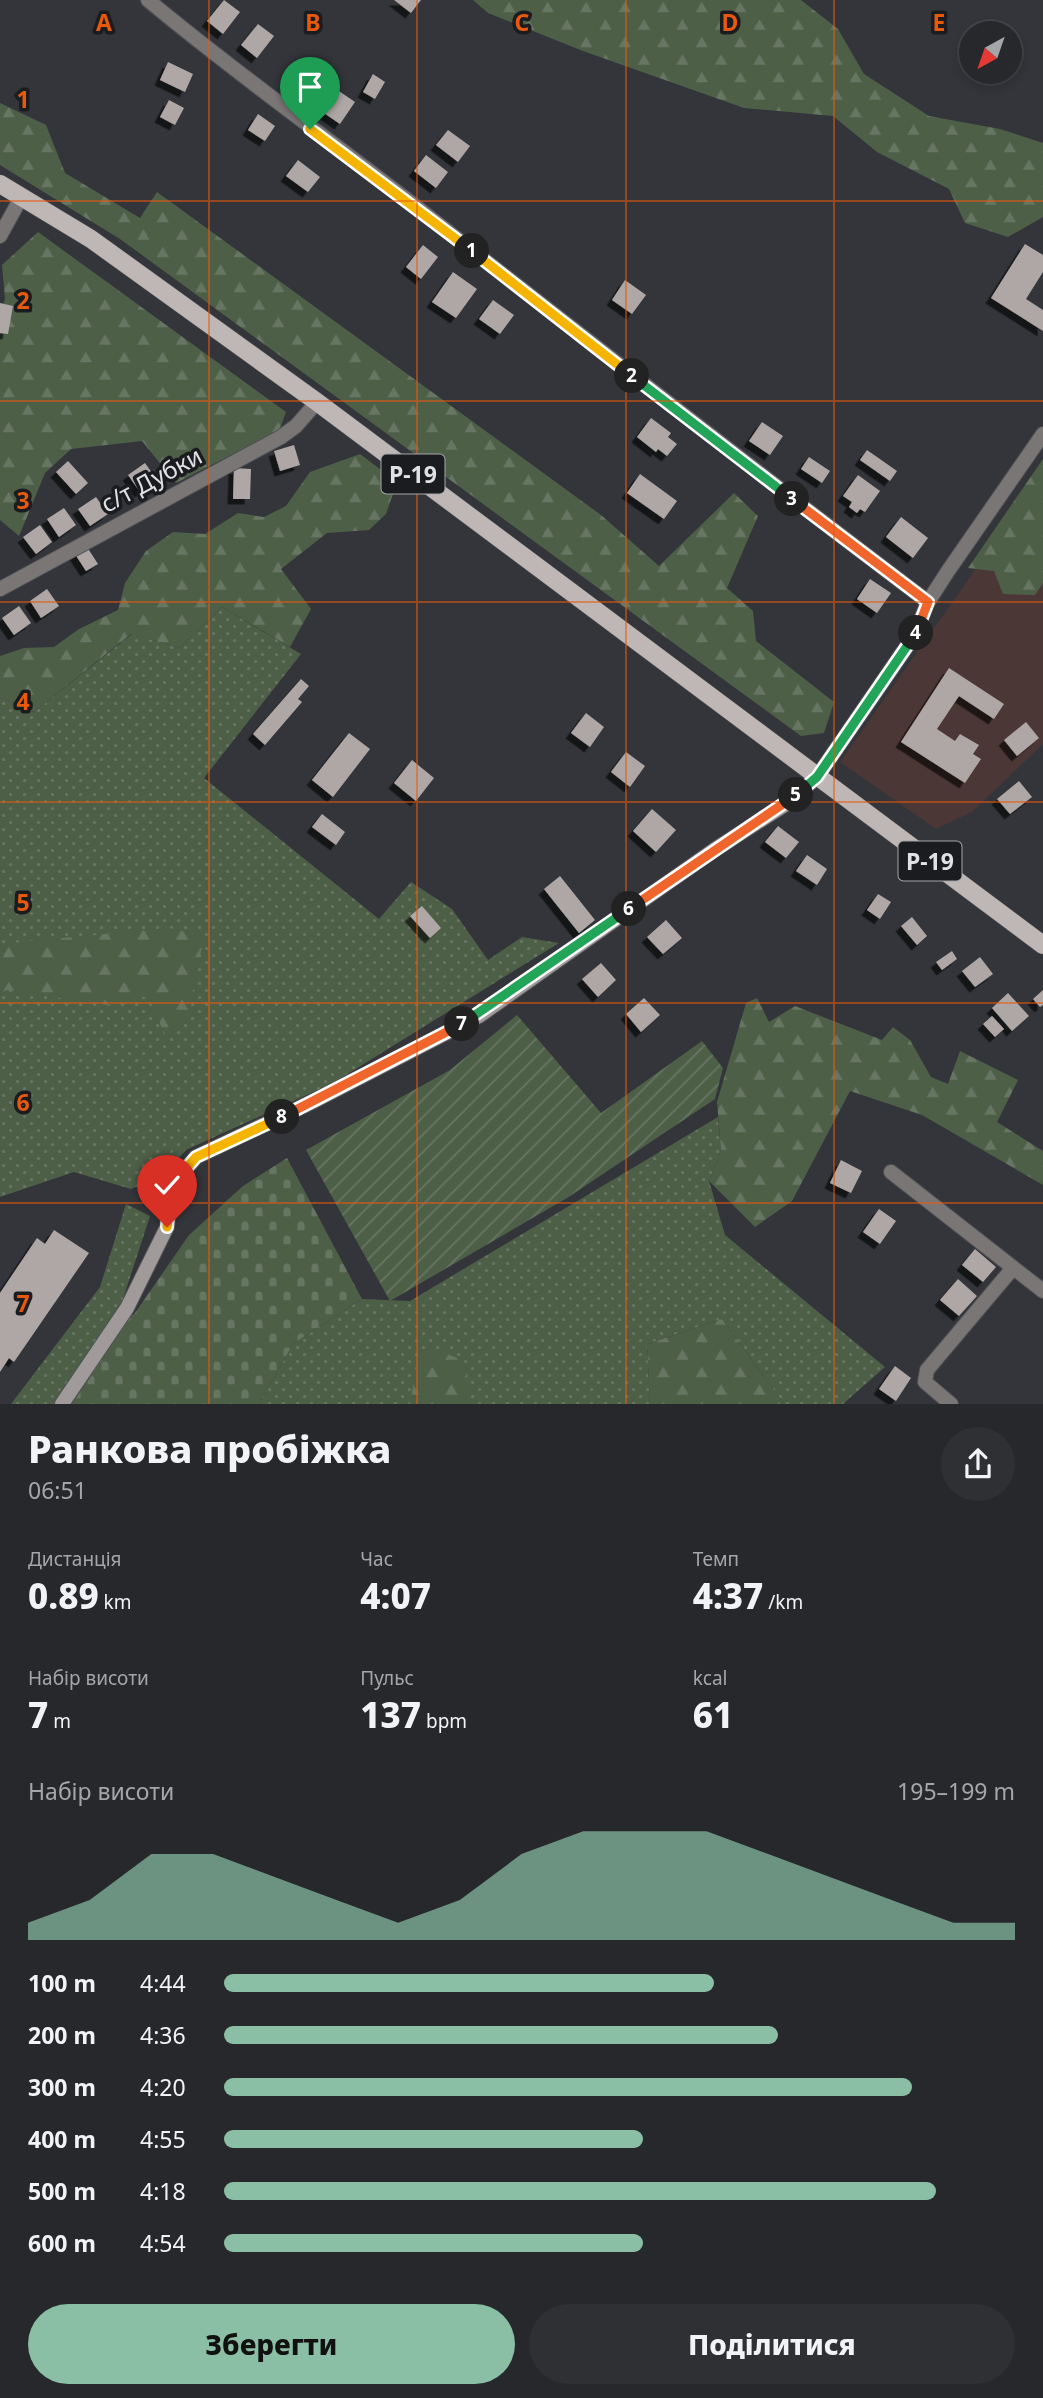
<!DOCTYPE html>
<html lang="uk">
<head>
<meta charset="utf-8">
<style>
  body { margin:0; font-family:"Noto Sans",sans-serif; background:#2e3034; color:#f1f3f6; height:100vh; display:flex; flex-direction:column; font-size:26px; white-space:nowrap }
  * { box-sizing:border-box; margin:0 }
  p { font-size:23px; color:#a4a6a9 }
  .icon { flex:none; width:38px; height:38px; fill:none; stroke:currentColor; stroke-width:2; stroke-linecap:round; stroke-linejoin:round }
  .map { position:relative; height:1404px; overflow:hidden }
  .panel { display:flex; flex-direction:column; background:#26282c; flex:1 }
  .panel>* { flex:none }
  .needle { width:46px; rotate:220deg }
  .controls { position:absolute; left:959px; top:21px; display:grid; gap:14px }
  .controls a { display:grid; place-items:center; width:63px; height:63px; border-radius:50%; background:#26282c; box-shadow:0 4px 10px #0003,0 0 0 2px #424448; font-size:35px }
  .pin { position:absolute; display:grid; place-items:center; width:60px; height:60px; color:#fff; margin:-72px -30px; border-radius:50% 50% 50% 0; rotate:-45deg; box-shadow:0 0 7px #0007 }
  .pin .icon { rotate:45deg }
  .km { position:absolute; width:35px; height:35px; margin:-18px; border-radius:50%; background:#222; color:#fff; font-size:19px; line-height:35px; text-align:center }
  .round { display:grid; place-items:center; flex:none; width:74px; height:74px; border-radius:37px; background:#2e3034 }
  .headline { display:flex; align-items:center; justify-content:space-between; height:119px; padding:0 28px }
  h1 { font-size:38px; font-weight:800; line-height:52px }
  .metrics { display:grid; grid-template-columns:repeat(3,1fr); gap:10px; height:119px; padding:7px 28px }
  .metrics div { display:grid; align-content:center }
  .metrics b { font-size:35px; font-weight:800 }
  .metrics small { font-size:19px; font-weight:400 }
  .metrics p { font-size:19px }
  .chart { height:196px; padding:14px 28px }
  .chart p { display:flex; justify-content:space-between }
  .chart svg { width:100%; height:126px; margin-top:7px; fill:#8abfa5; opacity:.7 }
  .button { display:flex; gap:14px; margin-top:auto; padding:14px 28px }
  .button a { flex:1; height:80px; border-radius:42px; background:#8abfa5; color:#111; font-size:28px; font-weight:800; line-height:80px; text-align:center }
  .button a+a { background:#2e3034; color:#f1f3f6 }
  ul { padding:0 28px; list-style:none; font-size:23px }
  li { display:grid; grid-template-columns:112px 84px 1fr; align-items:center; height:52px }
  li i { height:18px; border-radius:9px; background:#8abfa5 }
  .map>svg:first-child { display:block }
</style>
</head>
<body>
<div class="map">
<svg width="1043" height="1404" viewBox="0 0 1043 1404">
  <defs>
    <pattern id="grass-dots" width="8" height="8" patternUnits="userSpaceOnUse" patternTransform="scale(1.75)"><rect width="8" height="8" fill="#4e5f48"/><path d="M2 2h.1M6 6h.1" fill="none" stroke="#677662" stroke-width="1.8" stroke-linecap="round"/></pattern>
    <pattern id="forest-firs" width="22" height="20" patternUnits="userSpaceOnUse" patternTransform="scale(1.75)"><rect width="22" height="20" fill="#4e5f48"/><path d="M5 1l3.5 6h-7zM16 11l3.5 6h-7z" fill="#677662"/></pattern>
    <pattern id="cemetery-stones" width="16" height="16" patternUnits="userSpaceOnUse" patternTransform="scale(1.75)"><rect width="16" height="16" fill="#4e5f48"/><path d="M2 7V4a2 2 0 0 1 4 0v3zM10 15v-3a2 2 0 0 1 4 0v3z" fill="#677662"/></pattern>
    <pattern id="garden-furrows" width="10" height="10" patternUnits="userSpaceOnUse" patternTransform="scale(1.75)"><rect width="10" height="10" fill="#4e5f48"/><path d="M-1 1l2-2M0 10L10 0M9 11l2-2" fill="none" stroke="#677662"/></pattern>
    <filter id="shadow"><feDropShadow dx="-5.5" dy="5.5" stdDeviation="0" flood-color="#0009"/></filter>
  </defs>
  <rect width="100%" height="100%" fill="#33353a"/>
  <path fill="#4b3735" d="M 1043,473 L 1043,744 L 972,812 L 936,829 L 840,762 Z"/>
  <path fill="url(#grass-dots)" d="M 222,607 L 301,654 L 204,778 L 379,919 L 411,882 L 452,909 L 488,960 L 522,937 L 559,943 L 333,1083 L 186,1150 L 163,1176 L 131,1189 L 74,1172 L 0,1197 L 0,697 L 34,712 L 132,634 L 180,648 Z
    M 718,1117 L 721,1151 L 709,1181 L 725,1235 L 885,1367 L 843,1404 L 784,1404 L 722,1319 L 647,1344 L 650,1404 L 259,1404 L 293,1344 L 362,1299 L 410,1301 Z
    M 126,1204 L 150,1216 L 121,1305 L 135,1316 L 72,1404 L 11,1404 L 100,1287 Z"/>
  <path fill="url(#forest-firs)" d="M 473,0 L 801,0 L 838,29 L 864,74 L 929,116 L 1000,129 L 1043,143 L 1043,217 L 1008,237 L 965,223 L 949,189 L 877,152 L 833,116 L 744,108 L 583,51 L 488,13 Z
    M 0,103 L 46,125 L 65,173 L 140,218 L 157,192 L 601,515 L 659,566 L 734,493 L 758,516 L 727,588 L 753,611 L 756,641 L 834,702 L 824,733 L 801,736 L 120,239 L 0,165 Z
    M 38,232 L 286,412 L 279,431 L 176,483 L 142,441 L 71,449 L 45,473 L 19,536 L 0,520 L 0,313 L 5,299 L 2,265 Z
    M 360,454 L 397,482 L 386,514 L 369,530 L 327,533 L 281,569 L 311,609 L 290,647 L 222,607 L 180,648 L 131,634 L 34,712 L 0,697 L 0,656 L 24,648 L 54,647 L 79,629 L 118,610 L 125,583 L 146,551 L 173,532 L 205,534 L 238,513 L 264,517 L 286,506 L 310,472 Z
    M 1043,459 L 1043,583 L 1035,595 L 1003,594 L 994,571 L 968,568 Z
    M 169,928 L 204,936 L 189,1010 L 166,1037 L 148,996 L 108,1005 L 7,990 L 0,993 L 0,947 L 10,943 Z
    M 757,998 L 769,1022 L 795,1006 L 882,1040 L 893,1027 L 910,1040 L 931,1077 L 948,1084 L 960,1051 L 1018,1080 L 997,1122 L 1043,1151 L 1043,1185 L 922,1115 L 850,1091 L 792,1201 L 755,1227 L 709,1181 L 721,1151 L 717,1102 L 746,1003 Z
    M 722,1319 L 784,1404 L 650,1404 L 647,1344 Z
    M 433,1348 L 464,1361 L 471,1391 L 469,1404 L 410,1404 L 417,1364 Z"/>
  <path fill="url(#cemetery-stones)" d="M 287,1158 L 362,1299 L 293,1344 L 259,1404 L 72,1404 L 189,1235 L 243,1186 Z"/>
  <path fill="url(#garden-furrows)" d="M 517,1015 L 601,1113 L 702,1041 L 723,1068 L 715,1099 L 567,1198 L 390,1301 L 306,1150 L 450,1070 Z"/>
  <path fill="#afa7a5" filter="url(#shadow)" d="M 224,0 L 240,12 L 223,34 L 207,21 Z
    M 394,0 L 421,0 L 411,13 Z
    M 258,24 L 274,36 L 257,58 L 241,45 Z
    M 168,62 L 193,74 L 185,92 L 160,80 Z
    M 373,74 L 385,82 L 375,99 L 363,92 Z
    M 336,89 L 355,102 L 340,124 L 321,111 Z
    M 169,100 L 184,108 L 175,125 L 160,117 Z
    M 258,114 L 275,126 L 265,141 L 248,130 Z
    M 448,130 L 470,146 L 458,162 L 436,145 Z
    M 426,155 L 448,172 L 436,188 L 414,171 Z
    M 298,160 L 320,177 L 308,192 L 286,176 Z
    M 1025,244 L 1043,255 L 1043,272 L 1026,299 L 1043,310 L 1043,331 L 991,298 Z
    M 423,245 L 438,257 L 421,279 L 406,267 Z
    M 453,272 L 477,289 L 456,318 L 432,302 Z
    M 625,280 L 646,295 L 632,314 L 612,300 Z
    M 493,300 L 514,315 L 500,334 L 479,319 Z
    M 0,303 L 13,306 L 8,334 L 0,333 Z
    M 651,418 L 671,433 L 668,437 L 677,444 L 667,456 L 658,449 L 656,452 L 637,437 Z
    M 762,422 L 783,436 L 770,455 L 749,441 Z
    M 294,445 L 300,465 L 280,471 L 274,451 Z
    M 867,450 L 897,471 L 890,481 L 860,460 Z
    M 809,457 L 830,471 L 822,483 L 801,469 Z
    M 68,461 L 88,483 L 76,494 L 56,472 Z
    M 145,463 L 157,480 L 140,492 L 128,475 Z
    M 234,468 L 251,469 L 250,499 L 233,499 Z
    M 640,474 L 677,501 L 664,519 L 627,493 Z
    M 858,475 L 880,491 L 865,512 L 860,509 L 857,513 L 849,507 L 852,502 L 843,496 Z
    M 96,497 L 108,514 L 90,526 L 78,509 Z
    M 64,508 L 76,525 L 59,537 L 47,519 Z
    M 901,517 L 928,538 L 913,558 L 886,537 Z
    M 40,525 L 52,542 L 36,554 L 23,537 Z
    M 87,547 L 98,564 L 86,571 L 75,554 Z
    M 870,579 L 891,593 L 877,613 L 857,599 Z
    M 47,589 L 59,606 L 41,618 L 30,601 Z
    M 19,606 L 31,623 L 14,635 L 2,618 Z
    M 949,668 L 1004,704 L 994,719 L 959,696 L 937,729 L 955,741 L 960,734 L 979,745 L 973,754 L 981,759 L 965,783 L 901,742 Z
    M 301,679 L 309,686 L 298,699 L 302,702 L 265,745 L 253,734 Z
    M 586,713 L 604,727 L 590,747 L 571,733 Z
    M 1026,722 L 1039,738 L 1017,756 L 1004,740 Z
    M 349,733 L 370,749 L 333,797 L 312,780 Z
    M 626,752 L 645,766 L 630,787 L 611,772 Z
    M 412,760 L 434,778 L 416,801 L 394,783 Z
    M 1019,781 L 1032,797 L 1010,814 L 997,799 Z
    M 652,809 L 676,830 L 656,852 L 633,831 Z
    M 322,814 L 345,832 L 336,845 L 312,827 Z
    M 778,826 L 799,842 L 786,858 L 765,842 Z
    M 807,855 L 827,869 L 817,885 L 796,871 Z
    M 560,876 L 595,920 L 579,933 L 544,889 Z
    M 878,894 L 891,902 L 880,919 L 867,910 Z
    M 422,906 L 441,928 L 430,938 L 410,916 Z
    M 912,917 L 927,936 L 917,945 L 901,926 Z
    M 666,920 L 682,938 L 663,954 L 647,937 Z
    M 952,951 L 957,959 L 942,970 L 936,962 Z
    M 980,957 L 993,974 L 975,987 L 962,971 Z
    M 601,963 L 616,980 L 598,997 L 582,979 Z
    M 1043,990 L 1043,1005 L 1040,1007 L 1033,999 Z
    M 1008,993 L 1029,1016 L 1012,1031 L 992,1008 Z
    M 644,998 L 660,1015 L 641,1032 L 626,1014 Z
    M 992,1016 L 1004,1029 L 995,1037 L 983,1024 Z
    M 841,1160 L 862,1171 L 851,1193 L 830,1183 Z
    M 879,1209 L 896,1221 L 880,1244 L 863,1232 Z
    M 54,1230 L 89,1253 L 14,1362 L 9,1358 L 0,1372 L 0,1293 L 37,1238 L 45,1244 Z
    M 975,1249 L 996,1267 L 983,1282 L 962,1265 Z
    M 958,1279 L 977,1296 L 959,1316 L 940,1300 Z
    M 895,1366 L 911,1378 L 896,1401 L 879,1389 Z"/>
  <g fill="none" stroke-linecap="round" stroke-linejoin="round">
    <g stroke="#4f5155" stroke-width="16">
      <path id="street" d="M 148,0 C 240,77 339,146 433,220 C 597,348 762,476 928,602
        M 0,236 L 22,196
        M 0,589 L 281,437 L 296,426 L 317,402
        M 817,777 L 914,636 L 928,602 L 948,571 L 1043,434
        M 891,1172 L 1043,1291
        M 951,1404 L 925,1382 L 927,1370 L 1013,1268"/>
    </g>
    <g stroke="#4f5155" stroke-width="16">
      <path id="secondary" d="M 62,1404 L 127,1308 L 167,1227 L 171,1186 L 196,1157 L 314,1101 L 479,1016 L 714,850 L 786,804 L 817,777"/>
    </g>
    <g stroke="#4f5155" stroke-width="19">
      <path id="primary" d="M 0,184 L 91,239 L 317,402 L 1043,945"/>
    </g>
    <use href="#street" stroke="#7a7676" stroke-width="14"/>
    <use href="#secondary" stroke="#a09b9a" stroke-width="14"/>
    <use href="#primary" stroke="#beb7b6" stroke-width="18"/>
  </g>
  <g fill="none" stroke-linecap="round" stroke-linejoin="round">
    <g stroke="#fff" stroke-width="14">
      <path id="split-1" d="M 310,129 L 472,251"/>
    </g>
    <g stroke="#fff" stroke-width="14">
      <path id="split-2" d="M 472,251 L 632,376"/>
    </g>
    <g stroke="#fff" stroke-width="14">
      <path id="split-3" d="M 632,376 L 792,499"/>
    </g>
    <g stroke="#fff" stroke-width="14">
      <path id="split-4" d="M 792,499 L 928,602 L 916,633"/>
    </g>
    <g stroke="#fff" stroke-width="14">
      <path id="split-5" d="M 796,795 L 817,777 L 916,633"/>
    </g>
    <g stroke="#fff" stroke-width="14">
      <path id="split-6" d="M 629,909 L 796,795"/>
    </g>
    <g stroke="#fff" stroke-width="14">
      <path id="split-7" d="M 462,1024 L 629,909"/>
    </g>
    <g stroke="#fff" stroke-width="14">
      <path id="split-8" d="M 282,1117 L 462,1024"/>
    </g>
    <g stroke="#fff" stroke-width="14">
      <path id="split-9" d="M 167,1227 L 171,1186 L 196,1157 L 282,1117"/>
    </g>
    <use href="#split-1" stroke="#f5b400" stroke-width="9"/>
    <use href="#split-2" stroke="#f5b400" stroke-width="9"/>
    <use href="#split-3" stroke="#22a559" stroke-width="9"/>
    <use href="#split-4" stroke="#f0652b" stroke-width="9"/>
    <use href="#split-5" stroke="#22a559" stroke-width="9"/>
    <use href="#split-6" stroke="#f0652b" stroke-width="9"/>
    <use href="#split-7" stroke="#22a559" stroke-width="9"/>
    <use href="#split-8" stroke="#f0652b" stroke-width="9"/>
    <use href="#split-9" stroke="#f5b400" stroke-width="9"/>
  </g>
  <path fill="none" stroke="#e8590c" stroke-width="2" stroke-opacity="0.55" d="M 209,0 L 209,1404M 417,0 L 417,1404M 626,0 L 626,1404M 834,0 L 834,1404M 0,201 L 1043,201M 0,401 L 1043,401M 0,602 L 1043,602M 0,802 L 1043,802M 0,1003 L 1043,1003M 0,1203 L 1043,1203"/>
  <g text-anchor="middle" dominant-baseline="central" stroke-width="7" stroke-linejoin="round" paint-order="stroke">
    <g fill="#1b1c1f" stroke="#a5a6a9" stroke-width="2">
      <rect x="381.5" y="454.5" width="63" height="39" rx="5"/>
      <rect x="898.5" y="841.5" width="63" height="39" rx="5"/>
    </g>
    <g font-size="23" font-weight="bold" fill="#e0e1e4">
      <text x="413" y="474">Р-19</text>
      <text x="930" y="861">Р-19</text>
    </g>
    <g font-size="24" fill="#e0e1e4" stroke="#1b1c1f">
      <text transform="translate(151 479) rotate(-28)">с/т Дубки</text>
    </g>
  </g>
  <g font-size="23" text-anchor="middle" font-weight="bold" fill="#e8590c" stroke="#1b1c1f" stroke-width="7" stroke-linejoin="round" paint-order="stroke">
    <text x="104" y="31">A</text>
    <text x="313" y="31">B</text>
    <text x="522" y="31">C</text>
    <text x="730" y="31">D</text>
    <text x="939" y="31">E</text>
    <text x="23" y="108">1</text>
    <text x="23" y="309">2</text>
    <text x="23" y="509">3</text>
    <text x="23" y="710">4</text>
    <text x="23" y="911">5</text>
    <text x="23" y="1111">6</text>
    <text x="23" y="1312">7</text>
  </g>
</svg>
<div class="controls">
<a><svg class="needle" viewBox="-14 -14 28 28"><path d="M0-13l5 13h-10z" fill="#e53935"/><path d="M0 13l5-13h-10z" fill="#a4a6a9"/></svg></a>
</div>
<div class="pin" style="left:310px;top:129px;background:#1e9e55"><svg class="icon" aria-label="arrive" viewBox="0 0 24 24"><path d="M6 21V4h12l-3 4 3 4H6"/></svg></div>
<div class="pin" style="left:167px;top:1227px;background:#d93025"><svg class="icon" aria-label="check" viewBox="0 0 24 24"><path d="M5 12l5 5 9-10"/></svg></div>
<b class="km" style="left:472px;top:251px">1</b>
<b class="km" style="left:632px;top:376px">2</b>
<b class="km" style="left:792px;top:499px">3</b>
<b class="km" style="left:916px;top:633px">4</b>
<b class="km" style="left:796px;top:795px">5</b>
<b class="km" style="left:629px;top:909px">6</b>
<b class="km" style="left:462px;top:1024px">7</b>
<b class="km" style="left:282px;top:1117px">8</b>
</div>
<section class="panel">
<div class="headline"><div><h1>Ранкова пробіжка</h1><p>06:51</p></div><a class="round"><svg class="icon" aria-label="share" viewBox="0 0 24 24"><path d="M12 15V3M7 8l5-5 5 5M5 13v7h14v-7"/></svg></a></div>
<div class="metrics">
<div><p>Дистанція</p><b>0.89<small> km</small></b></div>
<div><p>Час</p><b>4:07</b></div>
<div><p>Темп</p><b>4:37<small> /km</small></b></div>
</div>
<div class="metrics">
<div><p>Набір висоти</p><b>7<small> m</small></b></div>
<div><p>Пульс</p><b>137<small> bpm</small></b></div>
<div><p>kcal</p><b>61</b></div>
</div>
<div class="chart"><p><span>Набір висоти</span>195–199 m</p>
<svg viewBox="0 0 160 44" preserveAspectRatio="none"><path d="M0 44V38L10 30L20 14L30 14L40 22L50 30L60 38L70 30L80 14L90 6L100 6L110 6L120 14L130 22L140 30L150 38L160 38V44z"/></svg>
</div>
<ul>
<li><b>100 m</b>4:44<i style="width:62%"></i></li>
<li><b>200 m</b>4:36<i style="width:70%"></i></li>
<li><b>300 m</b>4:20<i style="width:87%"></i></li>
<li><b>400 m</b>4:55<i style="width:53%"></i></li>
<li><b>500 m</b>4:18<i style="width:90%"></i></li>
<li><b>600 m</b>4:54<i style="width:53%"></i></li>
</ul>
<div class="button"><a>Зберегти</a><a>Поділитися</a></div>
</section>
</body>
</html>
